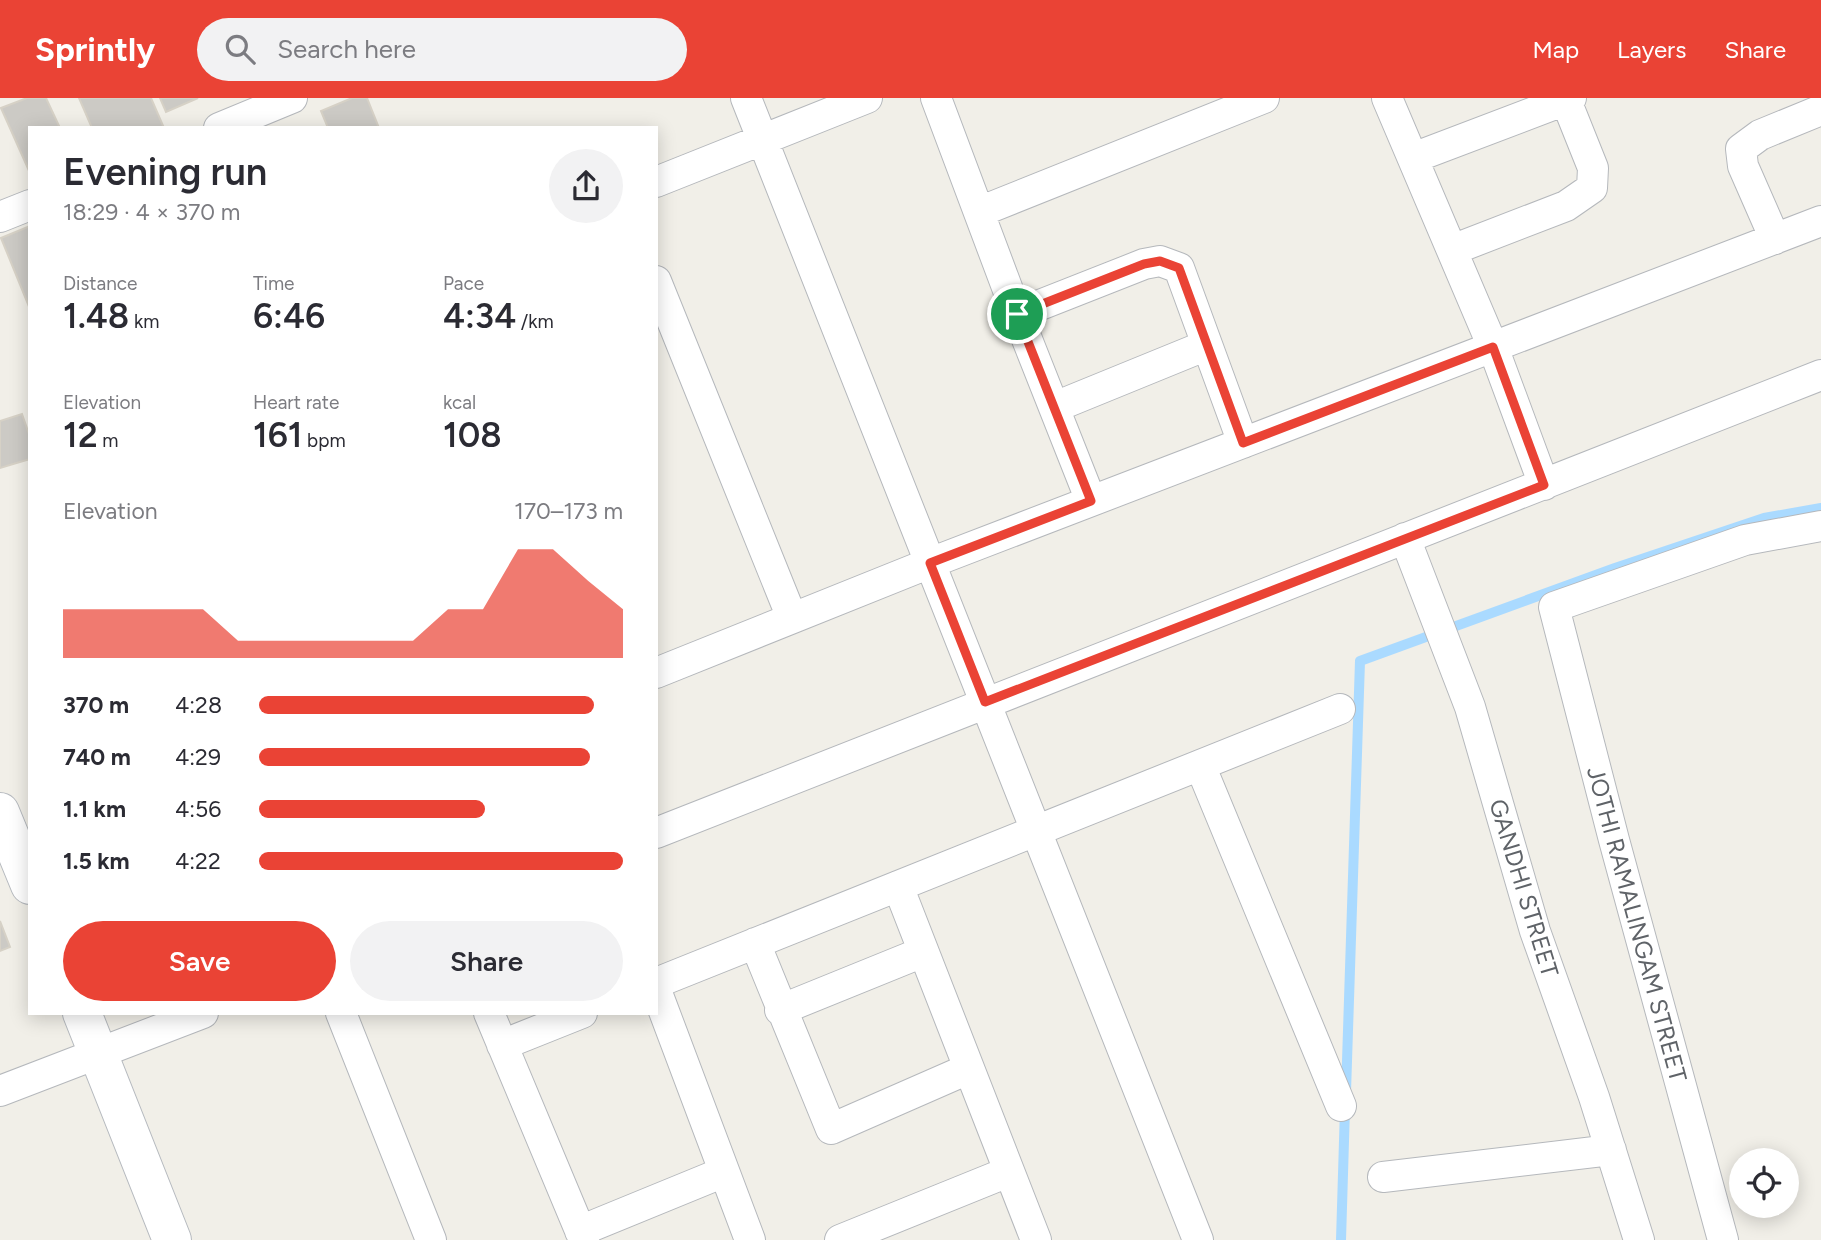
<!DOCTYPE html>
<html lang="en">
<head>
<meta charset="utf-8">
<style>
  body { margin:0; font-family:Figtree,sans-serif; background:#f2f2f3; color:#2b2b33; height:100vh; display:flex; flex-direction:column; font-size:26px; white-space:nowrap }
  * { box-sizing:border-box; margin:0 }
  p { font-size:23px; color:#7c7c81 }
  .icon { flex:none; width:38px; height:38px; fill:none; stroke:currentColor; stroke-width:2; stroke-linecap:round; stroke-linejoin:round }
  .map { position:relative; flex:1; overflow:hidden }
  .side { position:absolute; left:28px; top:28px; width:630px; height:889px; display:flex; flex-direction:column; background:#fff; border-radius:0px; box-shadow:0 4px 18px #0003 }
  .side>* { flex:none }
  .tools { position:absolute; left:1729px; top:1050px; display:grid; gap:14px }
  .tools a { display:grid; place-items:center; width:70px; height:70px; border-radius:50%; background:#fff; box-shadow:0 4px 18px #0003; font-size:35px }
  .pin { position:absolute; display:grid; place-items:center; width:60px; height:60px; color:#fff; margin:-30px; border:4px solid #fff; border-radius:50%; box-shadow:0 2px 7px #0007 }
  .round { display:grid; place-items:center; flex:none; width:74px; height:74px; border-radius:37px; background:#f2f2f3 }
  .headline { display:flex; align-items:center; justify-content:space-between; height:119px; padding:0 35px }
  h1 { font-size:38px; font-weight:600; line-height:52px }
  .stats { display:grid; grid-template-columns:repeat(3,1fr); gap:10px; height:119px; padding:7px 35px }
  .stats div { display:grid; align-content:center }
  .stats b { font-size:35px; font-weight:600 }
  .stats small { font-size:19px; font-weight:400 }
  .stats p { font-size:19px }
  .chart { height:196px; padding:14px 35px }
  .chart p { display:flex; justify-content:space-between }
  .chart svg { width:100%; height:126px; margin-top:7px; fill:#ea4335; opacity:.7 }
  .button { display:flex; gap:14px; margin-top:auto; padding:14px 35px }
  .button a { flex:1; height:80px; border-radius:42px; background:#ea4335; color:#fff; font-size:28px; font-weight:600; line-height:80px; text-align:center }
  .button a+a { background:#f2f2f3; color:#2b2b33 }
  ul { padding:0 35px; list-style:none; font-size:23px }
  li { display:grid; grid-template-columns:112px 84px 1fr; align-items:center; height:52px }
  li i { height:18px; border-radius:9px; background:#ea4335 }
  header { display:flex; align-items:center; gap:42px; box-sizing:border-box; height:98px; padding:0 35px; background:#ea4335; color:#fff }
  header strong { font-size:33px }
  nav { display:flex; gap:38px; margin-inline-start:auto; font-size:24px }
  .search { width:490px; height:63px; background:#f2f2f3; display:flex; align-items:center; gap:18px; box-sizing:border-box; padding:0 24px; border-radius:38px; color:#7c7c81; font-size:26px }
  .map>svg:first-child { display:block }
</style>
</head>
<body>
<header>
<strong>Sprintly</strong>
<div class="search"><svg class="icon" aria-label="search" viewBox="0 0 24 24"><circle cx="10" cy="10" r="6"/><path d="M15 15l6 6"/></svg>Search here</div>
<nav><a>Map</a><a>Layers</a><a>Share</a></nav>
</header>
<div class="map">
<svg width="1821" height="1142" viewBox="0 0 1821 1142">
  <rect width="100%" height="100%" fill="#f1efe8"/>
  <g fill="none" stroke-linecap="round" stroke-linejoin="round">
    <path stroke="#aadaff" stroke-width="10" d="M 1346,994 L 1360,563 L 1615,470 L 1764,420 L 1821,410
      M 1341,1142 L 1345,1010"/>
  </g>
  <path fill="#cccac5" stroke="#d6d1c6" stroke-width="2" d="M 27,0 L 46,0 L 60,30 L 30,30 L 30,75 L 1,10 Z
    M 79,0 L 151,0 L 164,30 L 92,30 Z
    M 160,0 L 198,0 L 166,14 Z
    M 352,0 L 367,0 L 379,30 L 328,30 L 321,13 Z
    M 30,128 L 30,211 L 1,140 Z
    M 22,316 L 30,339 L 30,361 L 0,370 L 0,323 Z
    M 0,823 L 10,849 L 0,853 Z"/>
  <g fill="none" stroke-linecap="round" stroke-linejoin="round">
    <g stroke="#b5b8bc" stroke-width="32">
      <path id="street" d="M 746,0 L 1198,1142
        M 936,0 L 1017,216 L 1091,403
        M 1387,0 L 1493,249 L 1544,387
        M 219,30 L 292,0
        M 1413,60 L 1571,0
        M 656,84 L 867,0
        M 979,114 L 1264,0
        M 0,119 L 30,107
        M 1775,141 L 1743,68 L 1741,51 L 1760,37 L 1821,12
        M 1452,152 L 1566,108 L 1592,90 L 1593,70 L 1565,0
        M 656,183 L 792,520
        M 1017,216 L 1144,166 L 1160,163 L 1179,170 L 1243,345
        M 1055,309 L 1207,247
        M 1405,440 L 1470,609 L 1535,833 L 1594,999 L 1639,1142
        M 656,575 L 930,465 L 1821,123
        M 1200,667 L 1341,1008
        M 656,735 L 1821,277
        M 898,788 L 1036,1142
        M 755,845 L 831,1031 L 968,971
        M 656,885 L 1340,611
        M 656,892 L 750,1142
        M 780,912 L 923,854
        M 341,915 L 431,1142
        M 489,915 L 584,1142
        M 502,947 L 582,915
        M 0,993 L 203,915
        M 1383,1079 L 1611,1052
        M 580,1133 L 724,1074
        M 840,1142 L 1008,1074
        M 1723,1142 L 1614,742 L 1554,509 L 1745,442 L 1821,428"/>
    </g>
    <g stroke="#b6babf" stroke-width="40">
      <path id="secondary" d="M 0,714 L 30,787
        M 82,915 L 172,1142"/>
    </g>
    <use href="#street" stroke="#fff" stroke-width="30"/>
    <use href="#secondary" stroke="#fff" stroke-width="38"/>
  </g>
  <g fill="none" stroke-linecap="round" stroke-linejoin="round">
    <g stroke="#fff" stroke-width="14">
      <path id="route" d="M 1160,163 L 1179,170 L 1243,345 L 1493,249 L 1544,387 L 985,604 L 930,465 L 1091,403 L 1017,216 L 1144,166 Z"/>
    </g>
    <use href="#route" stroke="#ea4335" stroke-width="9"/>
  </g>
  <g text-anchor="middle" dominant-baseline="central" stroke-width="6" stroke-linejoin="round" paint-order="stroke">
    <g font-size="24" fill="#5f6368" stroke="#fff">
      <text transform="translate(1524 790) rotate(73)">GANDHI STREET</text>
      <text transform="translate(1637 826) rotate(75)">JOTHI RAMALINGAM STREET</text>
    </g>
  </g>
</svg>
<div class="tools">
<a><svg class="icon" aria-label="locate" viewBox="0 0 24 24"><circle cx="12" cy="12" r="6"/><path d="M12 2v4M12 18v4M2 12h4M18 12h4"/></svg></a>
</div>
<div class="pin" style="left:1017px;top:216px;background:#1e9e55"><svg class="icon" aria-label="arrive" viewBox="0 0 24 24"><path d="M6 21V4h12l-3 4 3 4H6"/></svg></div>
<section class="side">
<div class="headline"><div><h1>Evening run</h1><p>18:29 · 4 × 370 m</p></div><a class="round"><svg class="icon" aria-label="share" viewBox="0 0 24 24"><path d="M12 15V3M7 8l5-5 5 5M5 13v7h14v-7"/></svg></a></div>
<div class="stats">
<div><p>Distance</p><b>1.48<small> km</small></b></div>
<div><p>Time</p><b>6:46</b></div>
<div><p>Pace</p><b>4:34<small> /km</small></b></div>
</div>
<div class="stats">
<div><p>Elevation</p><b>12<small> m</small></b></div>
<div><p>Heart rate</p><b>161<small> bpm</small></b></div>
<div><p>kcal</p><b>108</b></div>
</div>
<div class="chart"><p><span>Elevation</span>170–173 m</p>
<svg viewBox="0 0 160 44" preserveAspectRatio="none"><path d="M0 44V27L10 27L20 27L30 27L40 27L50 38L60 38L70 38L80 38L90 38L100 38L110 27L120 27L130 6L140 6L150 17L160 27V44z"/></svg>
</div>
<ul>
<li><b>370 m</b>4:28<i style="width:92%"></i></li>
<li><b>740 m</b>4:29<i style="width:91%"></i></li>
<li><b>1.1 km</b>4:56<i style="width:62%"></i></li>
<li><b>1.5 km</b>4:22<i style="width:100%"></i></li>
</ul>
<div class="button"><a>Save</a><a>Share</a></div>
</section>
</div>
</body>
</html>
